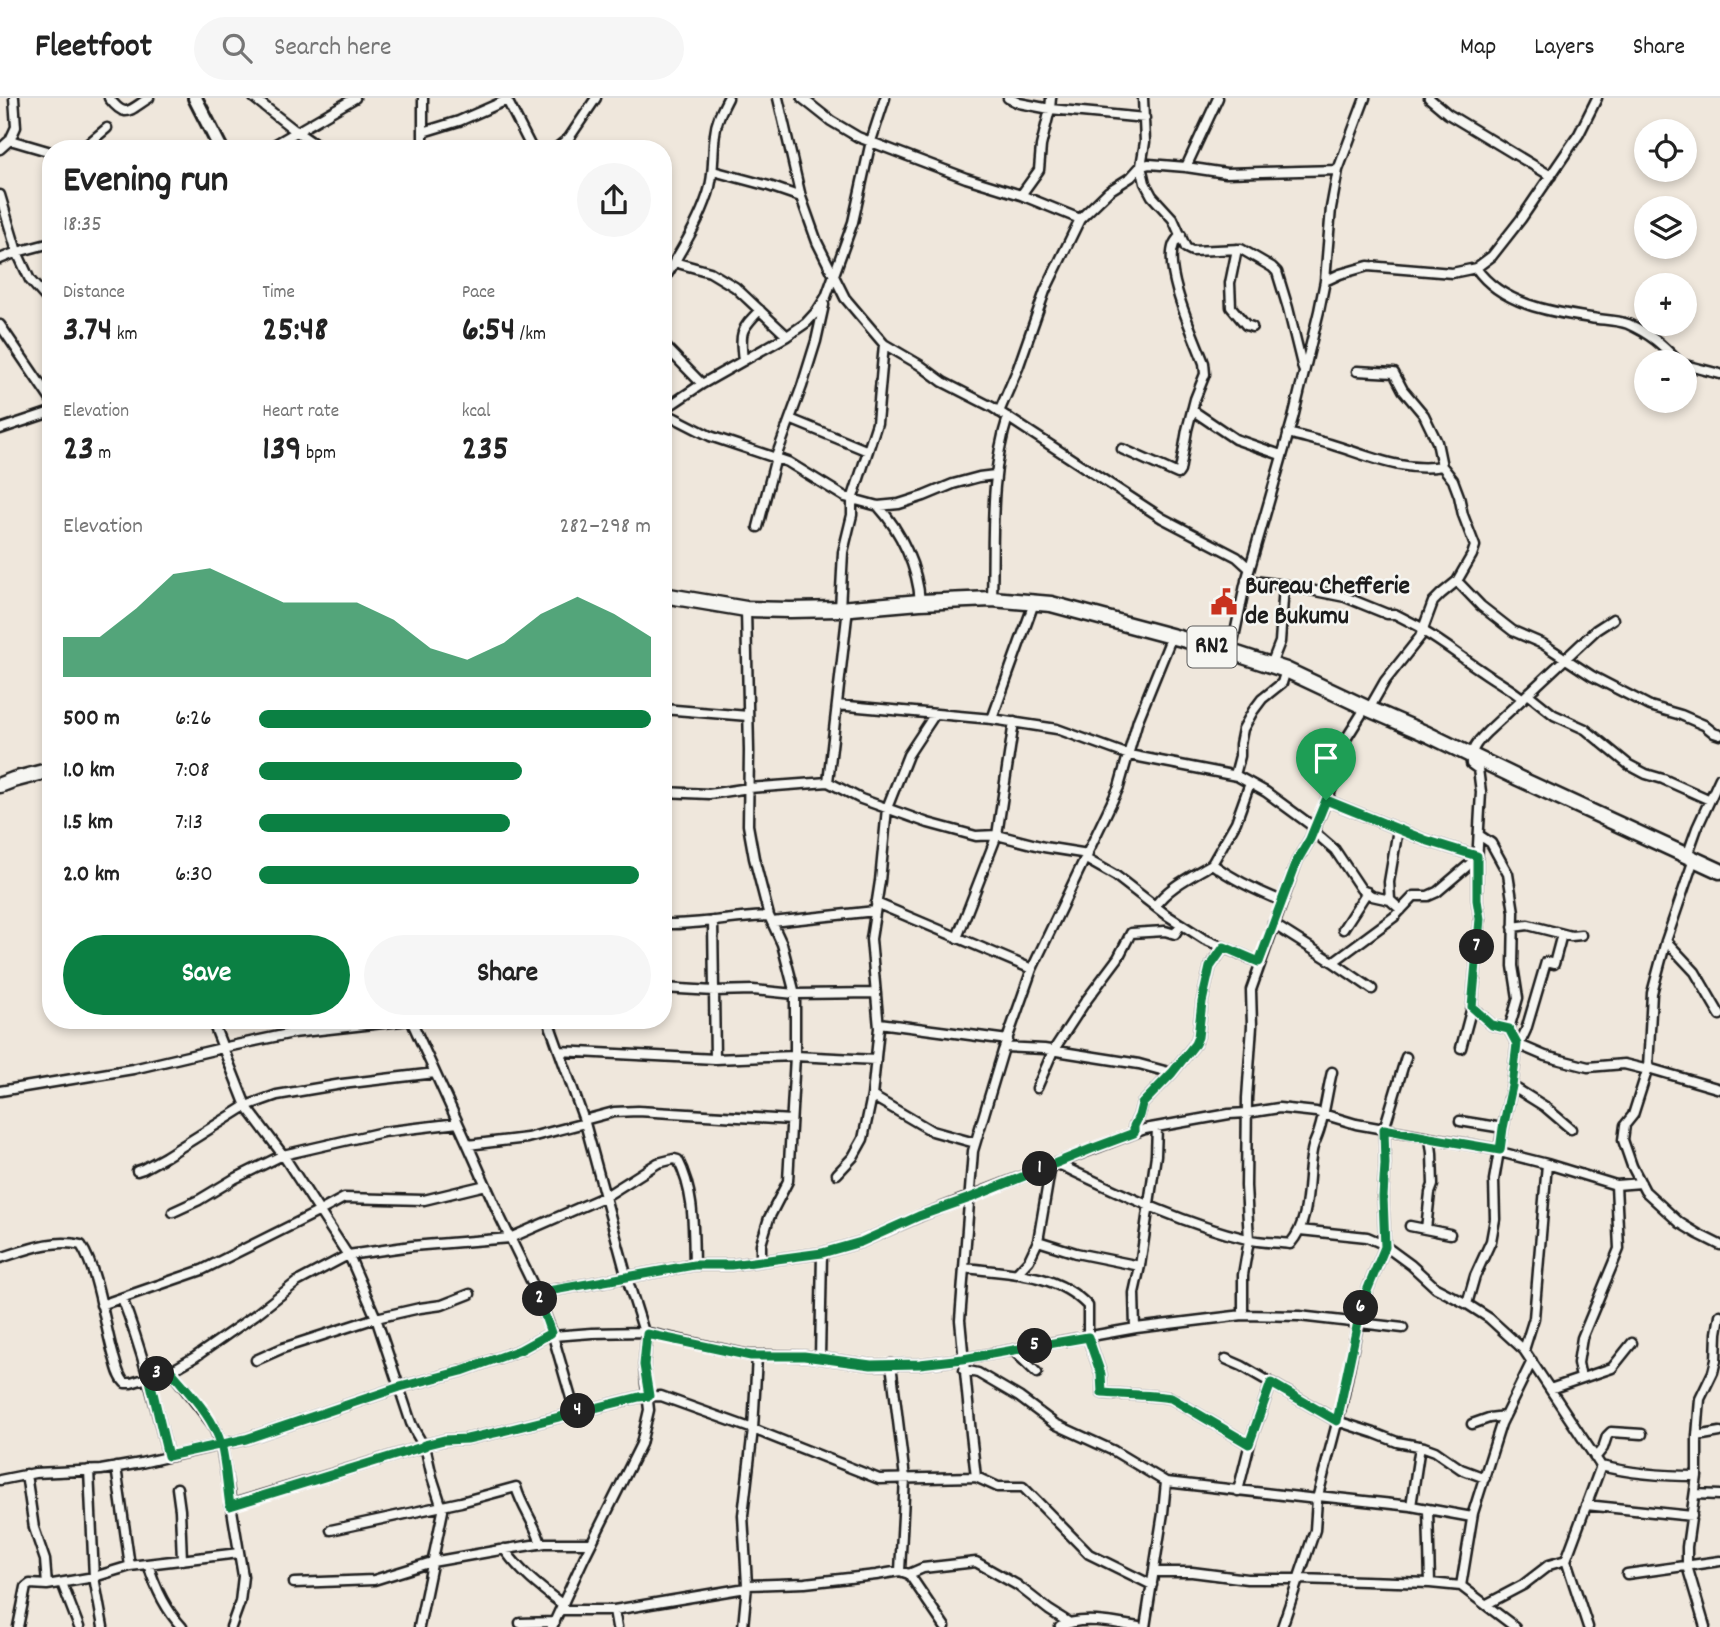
<!DOCTYPE html>
<html lang="en">
<head>
<meta charset="utf-8">
<style>
  body { margin:0; font-family:Dekko,sans-serif; background:#f6f6f6; color:#222; height:100vh; display:flex; flex-direction:column; font-size:26px; white-space:nowrap }
  * { box-sizing:border-box; margin:0 }
  p { font-size:23px; color:#767676 }
  .icon { flex:none; width:38px; height:38px; fill:none; stroke:currentColor; stroke-width:2; stroke-linecap:round; stroke-linejoin:round }
  .map { position:relative; flex:1; overflow:hidden }
  .drawer { position:absolute; left:42px; top:42px; width:630px; height:889px; display:flex; flex-direction:column; background:#fff; border-radius:28px; box-shadow:0 4px 10px #0003 }
  .drawer>* { flex:none }
  .tools { position:absolute; left:1634px; top:21px; display:grid; gap:14px }
  .tools a { display:grid; place-items:center; width:63px; height:63px; border-radius:50%; background:#fff; box-shadow:0 4px 10px #0003; font-size:35px }
  .pin { position:absolute; display:grid; place-items:center; width:60px; height:60px; color:#fff; margin:-72px -30px; border-radius:50% 50% 50% 0; rotate:-45deg; box-shadow:0 0 7px #0007 }
  .pin .icon { rotate:45deg }
  .km { position:absolute; width:35px; height:35px; margin:-18px; border-radius:50%; background:#222; color:#fff; font-size:19px; line-height:35px; text-align:center }
  .round { display:grid; place-items:center; flex:none; width:74px; height:74px; border-radius:37px; background:#f6f6f6 }
  .headline { display:flex; align-items:center; justify-content:space-between; height:119px; padding:0 21px }
  h1 { font-size:38px; font-weight:800; line-height:52px }
  .metrics { display:grid; grid-template-columns:repeat(3,1fr); gap:10px; height:119px; padding:7px 21px }
  .metrics div { display:grid; align-content:center }
  .metrics b { font-size:35px; font-weight:800 }
  .metrics small { font-size:19px; font-weight:400 }
  .metrics p { font-size:19px }
  .chart { height:196px; padding:14px 21px }
  .chart p { display:flex; justify-content:space-between }
  .chart svg { width:100%; height:126px; margin-top:7px; fill:#0b8043; opacity:.7 }
  .primary-button { display:flex; gap:14px; margin-top:auto; padding:14px 21px }
  .primary-button a { flex:1; height:80px; border-radius:42px; background:#0b8043; color:#fff; font-size:28px; font-weight:800; line-height:80px; text-align:center }
  .primary-button a+a { background:#f6f6f6; color:#222 }
  ul { padding:0 21px; list-style:none; font-size:23px }
  li { display:grid; grid-template-columns:112px 84px 1fr; align-items:center; height:52px }
  li i { height:18px; border-radius:9px; background:#0b8043 }
  header { display:flex; align-items:center; gap:42px; box-sizing:border-box; height:98px; padding:0 35px; background:#fff; border-bottom:2px solid #e0e0e0 }
  header strong { font-size:33px }
  nav { display:flex; gap:38px; margin-inline-start:auto; font-size:24px }
  .search { width:490px; height:63px; background:#f6f6f6; display:flex; align-items:center; gap:18px; box-sizing:border-box; padding:0 24px; border-radius:38px; color:#767676; font-size:26px }
  .map>svg:first-child { display:block }
</style>
</head>
<body>
<header>
<strong>Fleetfoot</strong>
<div class="search"><svg class="icon" aria-label="search" viewBox="0 0 24 24"><circle cx="10" cy="10" r="6"/><path d="M15 15l6 6"/></svg>Search here</div>
<nav><a>Map</a><a>Layers</a><a>Share</a></nav>
</header>
<div class="map">
<svg width="1720" height="1529" viewBox="0 0 1720 1529">
  <rect width="100%" height="100%" fill="#efe7dc"/>
  <filter id="ink" filterUnits="userSpaceOnUse"><feTurbulence type="fractalNoise" baseFrequency=".0143" numOctaves="2"/><feDisplacementMap in="SourceGraphic" scale="14" xChannelSelector="R" yChannelSelector="G"/><feConvolveMatrix kernelMatrix="1 2 1 2 8 2 1 2 1" color-interpolation-filters="sRGB"/></filter>
  <g filter="url(#ink)">
    <g fill="none" stroke-linecap="round" stroke-linejoin="round">
      <g stroke="#1c1c1c" stroke-width="13">
        <path id="minor" d="M 109,0 C 126,22 129,12 149,0
          M 254,0 L 297,34 L 322,51
          M 423,0 L 423,51
          M 506,0 L 532,51
          M 778,0 L 801,99 L 817,144 L 845,200 L 884,246 L 920,267 L 943,284 L 992,309 L 1162,420 L 1237,459 L 1249,470
          M 802,0 L 831,23 L 858,39 L 966,80 L 1021,97 L 1080,121
          M 1008,0 L 1019,5 L 1050,11 L 1145,20
          M 1143,0 L 1145,44 L 1141,68 L 1145,85 L 1152,98 L 1173,121 L 1186,150 L 1192,153 L 1241,151 L 1272,169 L 1277,174 L 1288,210 L 1303,271
          M 1429,0 L 1448,16 L 1551,78
          M 423,34 L 459,23 L 507,2
          M 10,42 L 51,54
          M 0,51 L 10,42 L 16,29 L 14,0
          M 82,51 L 107,30
          M 267,51 L 355,0
          M 555,51 L 569,40 L 596,0
          M 1186,69 L 1218,0
          M 713,73 L 769,88 L 801,99
          M 0,97 L 17,154 L 30,182 L 46,200
          M 1021,97 L 1039,72 L 1041,48 L 1050,11 L 1051,0
          M 1237,151 L 1230,185 L 1231,209 L 1246,227 L 1252,229
          M 0,161 L 17,154 L 51,145
          M 674,164 L 710,174 L 735,189 L 787,238
          M 1476,170 C 1501,206 1550,214 1591,220 C 1602,222 1617,222 1628,226 C 1651,236 1662,247 1679,264
          M 1325,183 L 1340,176 L 1368,168 L 1452,175 L 1476,170 L 1492,158 L 1521,121 L 1579,36 L 1597,0
          M 663,184 C 679,155 698,127 708,96 C 715,76 712,56 715,36 C 716,23 722,12 728,0
          M 0,227 L 51,302
          M 663,246 L 702,286
          M 743,263 C 740,234 740,232 760,212
          M 1685,267 L 1720,276
          M 1357,273 L 1394,275 L 1403,292 L 1424,317 L 1437,344 L 1442,368 L 1453,382 L 1459,398 L 1463,417 L 1475,448 L 1472,457 L 1457,483 L 1441,496 L 1433,504 L 1420,539 L 1385,583 L 1369,611
          M 663,312 L 702,286 L 787,238 L 806,225 L 817,213 L 826,199 L 853,124 L 871,43 L 885,0
          M 1192,312 L 1235,341 L 1281,357
          M 663,314 L 710,338 L 788,364 L 845,399 L 878,408 L 899,406 L 924,398 L 953,386 L 979,379 L 995,377
          M 999,314 L 1018,270 L 1045,193 L 1080,121 L 1109,93 L 1131,79 L 1141,68 L 1149,66 L 1186,69 L 1226,75 L 1338,72
          M 790,321 L 868,353
          M 0,331 L 51,314
          M 1288,335 C 1302,339 1316,342 1330,346 C 1367,357 1403,375 1442,368
          M 1122,351 L 1178,376 L 1180,373 L 1187,332 L 1195,301 L 1205,276 L 1204,265 C 1194,238 1163,173 1174,146 C 1174,145 1180,137 1181,137
          M 878,408 C 901,433 918,470 920,504
          M 758,429 L 776,359 L 802,288 L 816,243 L 824,207
          M 1246,482 L 1285,487 L 1345,499 L 1387,516 L 1395,516 L 1424,531
          M 1457,483 L 1481,508 L 1513,533 L 1543,546 L 1592,578 L 1650,608 L 1681,617 L 1704,627 L 1714,635 L 1720,637
          M 992,501 C 994,440 989,378 1008,319
          M 746,511 L 749,653 L 748,727 L 754,760 L 769,818 L 782,846 L 795,896 L 795,958 L 788,1083 L 769,1120 L 761,1146 L 761,1163
          M 840,511 L 843,454 L 852,417 L 852,402 L 877,325 L 884,246
          M 1423,533 C 1444,545 1462,560 1482,573 C 1496,583 1510,590 1523,601
          M 1231,554 L 1245,487 L 1293,320 L 1319,213 L 1325,183 L 1331,110 L 1338,72 L 1365,0
          M 1271,567 L 1280,544 L 1284,487
          M 1528,596 L 1554,617 L 1585,631 L 1629,667 L 1646,676 L 1663,681 L 1710,702
          M 837,607 L 992,621 L 1057,631 L 1129,657 L 1237,678 L 1266,694 L 1315,730
          M 663,611 L 748,618
          M 935,616 L 908,657 L 887,710 L 880,783 L 871,841 L 879,930 L 872,998 L 932,1033 L 975,1045
          M 992,621 L 1034,505
          M 1235,677 L 1240,658 L 1240,646 L 1243,631 L 1253,613 L 1262,601 L 1282,585 L 1286,572
          M 828,684 L 848,510
          M 663,694 L 709,696 L 749,690 L 828,684 L 861,701 L 928,725 L 976,738 L 997,737 L 1044,749 L 1088,756
          M 1326,702 L 1425,742 L 1477,758
          M 1398,731 L 1389,784 L 1390,802 L 1401,812
          M 1313,733 L 1335,752 L 1361,791 L 1372,798 L 1390,802
          M 1479,737 L 1491,745 L 1508,776 L 1514,814 L 1513,868 L 1518,900 L 1509,931 L 1517,946 L 1545,958 L 1588,969 L 1624,966 L 1648,972
          M 1687,758 L 1697,730 L 1720,680
          M 1086,761 L 1116,778 L 1165,816 L 1204,841 L 1259,864
          M 1694,761 L 1666,843 L 1652,895 L 1648,970 L 1633,1017 L 1625,1027 L 1623,1042 L 1632,1068 L 1645,1093 L 1680,1125 L 1698,1136 L 1720,1147
          M 1212,766 L 1236,724 L 1250,685
          M 876,805 L 1032,871
          M 1155,808 C 1168,789 1192,778 1212,766 C 1234,782 1257,793 1282,803
          M 713,823 L 715,961
          M 772,824 L 875,813
          M 663,826 C 699,827 734,819 769,818
          M 1273,826 L 1333,864 L 1372,891
          M 1513,829 L 1528,827 L 1571,838 L 1581,837
          M 1343,831 L 1367,794
          M 957,840 L 997,737 L 1014,624
          M 1666,843 L 1695,874 L 1720,917
          M 1333,864 L 1394,819 L 1414,798 L 1428,798 L 1437,794 L 1471,765 L 1477,765
          M 663,890 L 714,893 L 753,892 L 795,896 L 876,895
          M 1472,909 L 1492,927 L 1509,931
          M 212,922 L 246,1008 L 283,1057 L 351,1162 L 376,1220 L 411,1325 L 416,1335 L 426,1352 L 432,1379 L 443,1413 L 419,1529
          M 411,922 L 468,1047 L 500,1119 L 537,1195 L 553,1238 L 575,1314
          M 548,922 L 585,1025 L 627,1180 L 644,1234
          M 879,925 L 1008,942
          M 1517,946 L 1512,988 L 1503,1030 L 1494,1082 L 1495,1121 L 1491,1143 L 1475,1178 L 1467,1206 L 1489,1220 L 1524,1252 L 1601,1368 L 1566,1462 L 1588,1529
          M 1519,947 L 1526,932 L 1546,864 L 1554,866 L 1562,836
          M 1005,949 L 1044,951 L 1139,966 L 1172,975
          M 1461,950 L 1472,909 L 1480,821 L 1477,802 L 1477,765 L 1481,694 L 1478,671 L 1471,666 C 1470,652 1477,644 1487,634 L 1596,532 L 1613,521
          M 559,953 L 715,961 L 795,958 L 876,962
          M 1648,970 L 1720,991
          M 1512,988 L 1544,1008 L 1571,1031
          M 1037,990 L 1053,953 L 1085,904 L 1118,860 L 1131,835 L 1165,833 L 1175,836 L 1181,826
          M 0,993 L 133,971 L 222,950 L 293,935 L 410,922
          M 584,1022 L 614,1014 L 638,1013 L 791,1022
          M 1460,1023 L 1503,1030
          M 1134,1035 L 1134,1028 L 1139,1018 L 1142,1006 L 1172,975 L 1195,946 L 1198,939 L 1202,904 L 1210,869 L 1224,849
          M 468,1047 L 527,1040 L 585,1025
          M 1500,1054 L 1547,1066 L 1616,1087 L 1641,1085
          M 1056,1065 C 1118,1094 1180,1125 1247,1141 C 1261,1145 1276,1144 1290,1146 C 1312,1121 1306,1083 1312,1053 C 1313,1046 1317,1040 1319,1033 C 1325,1014 1327,994 1332,974
          M 137,1073 L 143,1071 L 165,1059 L 246,1008 L 277,997 L 342,986 L 435,975
          M 837,1076 L 853,1059 L 863,1041 L 872,998
          M 173,1114 L 199,1102 L 234,1081 L 283,1057 L 383,1034 L 458,1025
          M 1410,1128 L 1450,1136
          M 1426,1131 L 1430,1095 L 1433,1087 L 1432,1055 L 1430,1040
          M 1300,1132 L 1367,1139 L 1381,1145 L 1411,1167 L 1436,1190 L 1467,1206
          M 1038,1143 L 1076,1155 L 1140,1168
          M 0,1160 C 26,1152 54,1140 81,1147 C 99,1175 104,1226 114,1259 C 117,1268 118,1278 125,1285 L 131,1285 L 171,1273 L 195,1259 L 255,1217 L 297,1184 L 348,1157 L 412,1148 L 510,1140 L 606,1098 L 658,1065 L 674,1061 L 678,1062 C 695,1095 693,1131 694,1167
          M 964,1170 C 1009,1175 1056,1174 1088,1208 L 1088,1239 L 1101,1276 L 1102,1295 C 1125,1297 1149,1296 1171,1300 L 1249,1346
          M 1017,1175 L 1029,1162 L 1038,1143 L 1051,1067
          M 537,1195 L 694,1167 L 731,1167 L 822,1155 L 861,1144 L 920,1118 L 1145,1031 L 1229,1016 L 1247,1015 L 1279,1010 L 1316,1014 L 1356,1026 L 1500,1052
          M 122,1200 C 142,1252 155,1304 168,1358
          M 101,1207 L 202,1172 L 320,1113 L 344,1100 L 424,1102 L 486,1087
          M 1243,1217 L 1243,1177 L 1249,1142 L 1246,1088 L 1247,1000 L 1252,928 L 1251,892 L 1297,763 L 1310,741 L 1338,676 L 1341,649 L 1366,609
          M 1135,1230 L 1134,1195 L 1140,1168 L 1156,1057 L 1157,1029
          M 553,1238 L 592,1235 L 644,1234 L 749,1257 L 805,1258 L 871,1267 L 920,1266 L 963,1261 L 1136,1230 L 1243,1217 L 1299,1218 L 1403,1230
          M 1013,1252 L 1037,1275
          M 1524,1252 L 1534,1220 L 1547,1066
          M 820,1260 L 822,1155
          M 1226,1261 L 1242,1268 L 1337,1323 L 1374,1335 L 1397,1344 L 1424,1349 L 1435,1353 L 1461,1371 L 1485,1380
          M 256,1262 L 283,1250 L 376,1220 L 420,1210 L 442,1207 L 470,1196
          M 891,1266 L 905,1380 L 900,1473
          M 964,1272 L 978,1275 L 1019,1299 L 1055,1326 L 1114,1353 L 1166,1384 L 1163,1415 L 1145,1529
          M 171,1273 L 213,1327 L 221,1346 L 243,1478 L 240,1504 L 231,1529
          M 1581,1280 L 1578,1265 L 1582,1240 L 1619,1151 L 1616,1087
          M 1550,1291 L 1612,1270 L 1632,1245
          M 1472,1326 L 1489,1320 L 1505,1318
          M 1697,1338 L 1720,1334
          M 424,1347 L 444,1342 L 467,1341 L 503,1333 L 639,1299 L 661,1298 L 753,1331 L 879,1381 L 976,1379
          M 1595,1360 L 1603,1350 L 1607,1338 L 1611,1334 L 1642,1336
          M 1601,1368 C 1633,1376 1664,1378 1697,1378
          M 116,1369 L 130,1468
          M 89,1372 L 94,1479 L 103,1529
          M 0,1382 L 35,1375 L 101,1372 L 141,1365 L 246,1341 L 400,1289 L 462,1273 L 520,1252 L 551,1235
          M 1166,1384 L 1317,1401
          M 177,1390 L 180,1412 L 182,1462
          M 1238,1393 L 1251,1341 L 1271,1285
          M 1695,1396 L 1720,1397
          M 1318,1398 L 1411,1408 L 1472,1419
          M 230,1407 L 425,1348
          M 1586,1407 L 1692,1418
          M 1411,1408 L 1420,1348
          M 1428,1411 L 1430,1485
          M 331,1432 L 461,1404 L 516,1389 C 522,1410 535,1425 541,1446
          M 504,1451 C 520,1474 541,1490 563,1507
          M 148,1466 C 155,1489 165,1511 182,1529
          M 1154,1474 L 1192,1474 L 1247,1481 L 1298,1481 L 1430,1485 L 1461,1488 L 1515,1529
          M 909,1476 L 923,1470 L 976,1464 L 1017,1487 L 1049,1512 L 1068,1524
          M 1627,1476 L 1720,1463
          M 62,1485 L 79,1529
          M 294,1485 L 374,1482 L 432,1464 L 500,1452 L 545,1445 L 591,1445
          M 47,1487 L 94,1479 L 130,1468 L 239,1455
          M 747,1487 L 805,1485 L 876,1477 L 900,1473 L 909,1476 L 945,1529
          M 1152,1487 L 1089,1456 L 1023,1389 L 998,1389 L 976,1379 L 971,1336 L 960,1222 L 973,1053 L 1003,953 L 1032,871 L 1119,689 L 1138,622 L 1172,538
          M 1461,1488 L 1473,1415 L 1501,1326 L 1532,1263
          M 1487,1506 L 1523,1487 L 1549,1467 L 1566,1462
          M 560,1512 L 614,1512 L 746,1490
          M 614,1512 L 617,1529
          M 520,1525 L 555,1524
          M 18,1529 L 26,1489 L 30,1486 L 47,1487 L 45,1462 L 34,1430 L 26,1376
          M 552,1529 L 584,1460 L 641,1346 L 649,1312 L 644,1267 L 647,1236
          M 743,1529 L 747,1487 L 743,1417 L 753,1331 L 757,1258
          M 1060,1529 C 1079,1517 1117,1525 1138,1529
          M 1282,1529 L 1315,1432 L 1317,1401 L 1342,1306 L 1362,1205 L 1385,1149 L 1383,1099 L 1385,1066 L 1384,1031 L 1406,959
          M 1705,1529 L 1687,1468 L 1687,1449 L 1697,1378 L 1697,1338 L 1700,1301 L 1713,1274 L 1716,1262 L 1717,1235 L 1720,1217"/>
      </g>
      <g stroke="#1c1c1c" stroke-width="18">
        <path id="secondary" d="M 195,0 L 221,51"/>
      </g>
      <g stroke="#1c1c1c" stroke-width="19">
        <path id="trunk" d="M 663,497 L 746,511 L 790,512 L 840,511 L 920,504 L 992,501 L 1051,506 L 1231,554 L 1286,572 L 1369,611 L 1427,636 L 1518,680 L 1720,773
          M 0,687 L 13,682 L 51,672"/>
      </g>
      <use href="#minor" stroke="#f6f6f2" stroke-width="8"/>
      <use href="#secondary" stroke="#f6f6f2" stroke-width="12"/>
      <use href="#trunk" stroke="#f6f6f2" stroke-width="14"/>
    </g>
  </g>
  <g fill="none" stroke-linecap="round" stroke-linejoin="round" filter="url(#ink)">
    <g stroke="#fff" stroke-width="14">
      <path id="route" d="M 1326,702 L 1310,741 L 1297,763 L 1259,864 L 1224,849 L 1210,869 L 1202,904 L 1198,939 L 1195,946 L 1172,975 L 1142,1006 L 1139,1018 L 1134,1028 L 1134,1035 L 1091,1051 L 970,1100 L 919,1118 L 861,1144 L 822,1155 L 731,1167 L 694,1167 L 537,1195 L 551,1235 L 520,1252 L 462,1273 L 400,1289 L 246,1341 L 168,1358 L 149,1278 L 171,1273 C 189,1295 213,1318 221,1346 C 226,1366 227,1388 230,1408 L 425,1348 L 424,1347 L 444,1342 L 467,1341 L 503,1333 L 639,1299 L 649,1298 L 644,1267 L 647,1236 L 751,1258 L 804,1258 L 871,1267 L 920,1266 L 963,1261 L 1088,1239 L 1101,1276 L 1102,1295 C 1125,1297 1149,1296 1171,1300 L 1249,1346 L 1271,1285 L 1337,1323 L 1362,1205 L 1385,1149 L 1383,1099 L 1385,1066 L 1384,1031 L 1430,1040 L 1500,1052 L 1503,1030 L 1512,988 L 1517,946 L 1509,931 L 1492,927 L 1472,909 L 1480,821 L 1477,802 L 1477,758 L 1425,742 L 1326,702"/>
    </g>
    <use href="#route" stroke="#0b8043" stroke-width="9"/>
  </g>
  <defs>
    <g id="civic-bare" transform="scale(2.1)"><path d="M-.6-6.5H3V-4.5H.6V-3L4-1V1h2V6H-6V1h2V-1L-.6-3ZM-1.2 2.5V6h2.4V2.5Z" fill="#c8321e" stroke="#f6f6f2" stroke-width="2.5" paint-order="stroke"/></g>
  </defs>
  <g fill-rule="evenodd">
    <use href="#civic-bare" x="1224" y="504"/>
  </g>
  <g text-anchor="middle" dominant-baseline="central" stroke-width="5" stroke-linejoin="round" paint-order="stroke">
    <rect fill="#f6f6f2" stroke="#5d5d5c" stroke-width="2" x="1187.5" y="528.5" width="49" height="41" rx="5"/>
    <g font-size="24" font-weight="bold" fill="#1c1c1c">
      <text x="1212" y="549">RN2</text>
    </g>
    <g font-size="26" font-weight="bold" fill="#1c1c1c" stroke="#f6f6f2" text-anchor="start">
      <text x="1245" y="489">Bureau Chefferie<tspan x="1245" dy="30">de Bukumu</tspan></text>
    </g>
  </g>
</svg>
<div class="tools">
<a><svg class="icon" aria-label="locate" viewBox="0 0 24 24"><circle cx="12" cy="12" r="6"/><path d="M12 2v4M12 18v4M2 12h4M18 12h4"/></svg></a>
<a><svg class="icon" aria-label="layers" viewBox="0 0 24 24"><path d="M12 4l9 5-9 5-9-5zM3 14l9 5 9-5"/></svg></a>
<a>+</a>
<a>−</a>
</div>
<div class="pin" style="left:1326px;top:702px;background:#1e9e55"><svg class="icon" aria-label="arrive" viewBox="0 0 24 24"><path d="M6 21V4h12l-3 4 3 4H6"/></svg></div>
<b class="km" style="left:1040px;top:1071px">1</b>
<b class="km" style="left:540px;top:1201px">2</b>
<b class="km" style="left:157px;top:1276px">3</b>
<b class="km" style="left:578px;top:1313px">4</b>
<b class="km" style="left:1035px;top:1248px">5</b>
<b class="km" style="left:1361px;top:1210px">6</b>
<b class="km" style="left:1477px;top:849px">7</b>
<section class="drawer">
<div class="headline"><div><h1>Evening run</h1><p>18:35</p></div><a class="round"><svg class="icon" aria-label="share" viewBox="0 0 24 24"><path d="M12 15V3M7 8l5-5 5 5M5 13v7h14v-7"/></svg></a></div>
<div class="metrics">
<div><p>Distance</p><b>3.74<small> km</small></b></div>
<div><p>Time</p><b>25:48</b></div>
<div><p>Pace</p><b>6:54<small> /km</small></b></div>
</div>
<div class="metrics">
<div><p>Elevation</p><b>23<small> m</small></b></div>
<div><p>Heart rate</p><b>139<small> bpm</small></b></div>
<div><p>kcal</p><b>235</b></div>
</div>
<div class="chart"><p><span>Elevation</span>282–298 m</p>
<svg viewBox="0 0 160 44" preserveAspectRatio="none"><path d="M0 44V30L10 30L20 20L30 8L40 6L50 12L60 18L70 18L80 18L90 24L100 34L110 38L120 32L130 22L140 16L150 22L160 30V44z"/></svg>
</div>
<ul>
<li><b>500 m</b>6:26<i style="width:100%"></i></li>
<li><b>1.0 km</b>7:08<i style="width:67%"></i></li>
<li><b>1.5 km</b>7:13<i style="width:64%"></i></li>
<li><b>2.0 km</b>6:30<i style="width:97%"></i></li>
</ul>
<div class="primary-button"><a>Save</a><a>Share</a></div>
</section>
</div>
</body>
</html>
